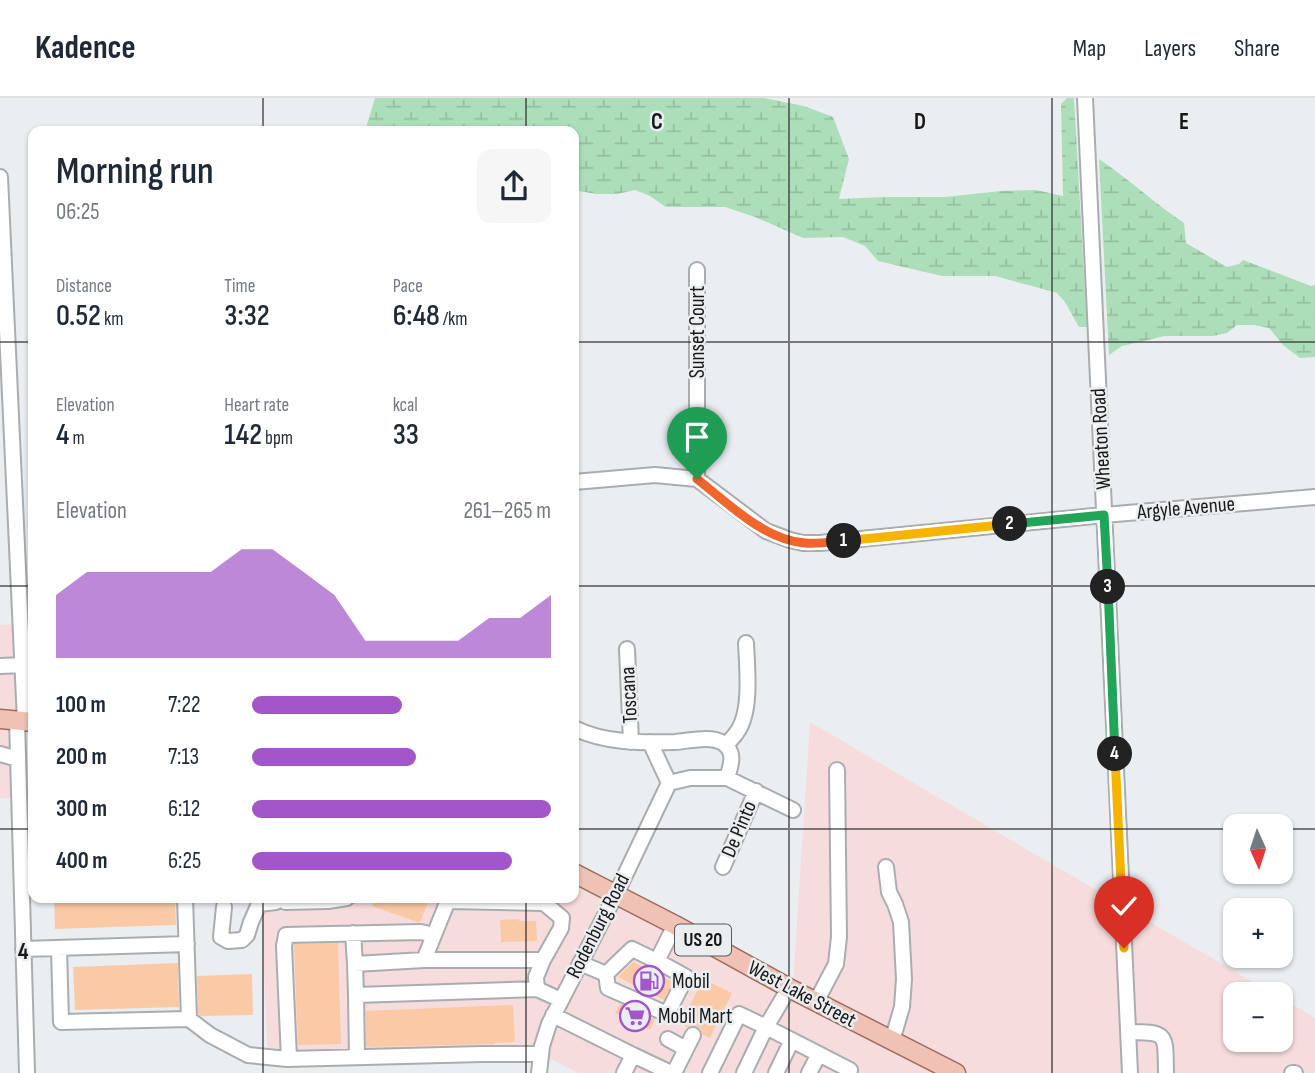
<!DOCTYPE html>
<html lang="en">
<head>
<meta charset="utf-8">
<style>
  body { margin:0; font-family:"Sofia Sans Condensed",sans-serif; background:#f6f6f7; color:#1f2937; height:100vh; display:flex; flex-direction:column; font-size:26px; white-space:nowrap }
  * { box-sizing:border-box; margin:0 }
  p { font-size:23px; color:#747a83 }
  .icon { flex:none; width:38px; height:38px; fill:none; stroke:currentColor; stroke-width:2; stroke-linecap:round; stroke-linejoin:round }
  .map { position:relative; flex:1; overflow:hidden }
  .sheet { position:absolute; left:28px; top:28px; width:551px; height:777px; display:flex; flex-direction:column; background:#fff; border-radius:14px; box-shadow:0 2px 5px #0004 }
  .sheet>* { flex:none }
  .needle { width:46px; rotate:177deg }
  .controls { position:absolute; left:1223px; top:716px; display:grid; gap:14px }
  .controls a { display:grid; place-items:center; width:70px; height:70px; border-radius:14px; background:#fff; box-shadow:0 2px 5px #0004; font-size:35px }
  .pin { position:absolute; display:grid; place-items:center; width:60px; height:60px; color:#fff; margin:-72px -30px; border-radius:50% 50% 50% 0; rotate:-45deg; box-shadow:0 0 7px #0007 }
  .pin .icon { rotate:45deg }
  .km { position:absolute; width:35px; height:35px; margin:-18px; border-radius:50%; background:#222; color:#fff; font-size:19px; line-height:35px; text-align:center }
  .round { display:grid; place-items:center; flex:none; width:74px; height:74px; border-radius:14px; background:#f6f6f7 }
  .headline { display:flex; align-items:center; justify-content:space-between; height:119px; padding:0 28px }
  h1 { font-size:38px; font-weight:600; line-height:52px }
  .stats { display:grid; grid-template-columns:repeat(3,1fr); gap:10px; height:119px; padding:7px 28px }
  .stats div { display:grid; align-content:center }
  .stats b { font-size:30px; font-weight:600 }
  .stats small { font-size:19px; font-weight:400 }
  .stats p { font-size:19px }
  .chart { height:196px; padding:14px 28px }
  .chart p { display:flex; justify-content:space-between }
  .chart svg { width:100%; height:126px; margin-top:7px; fill:#a256c8; opacity:.7 }
  ul { padding:0 28px; list-style:none; font-size:23px }
  li { display:grid; grid-template-columns:112px 84px 1fr; align-items:center; height:52px }
  li i { height:18px; border-radius:9px; background:#a256c8 }
  header { display:flex; align-items:center; gap:42px; box-sizing:border-box; height:98px; padding:0 35px; background:#fff; border-bottom:2px solid #e0e1e3 }
  header strong { font-size:33px }
  nav { display:flex; gap:38px; margin-inline-start:auto; font-size:24px }
  .map>svg:first-child { display:block }
</style>
</head>
<body>
<header>
<strong>Kadence</strong>
<nav><a>Map</a><a>Layers</a><a>Share</a></nav>
</header>
<div class="map">
<svg width="1315" height="975" viewBox="0 0 1315 975">
  <defs>
    <pattern id="wetland-marsh" width="20" height="14" patternUnits="userSpaceOnUse" patternTransform="scale(1.75)"><rect width="20" height="14" fill="#addeba"/><path d="M1 5h8M5 5V1M11 12h8M15 12V8" fill="none" stroke="#94be9f"/></pattern>
  </defs>
  <rect width="100%" height="100%" fill="#ebeef1"/>
  <path fill="#f7dcdd" d="M 33,476 L 33,621 L 28,620 L 22,477 Z
    M 17,526 L 22,620 L 0,618 L 0,527 Z
    M 810,624 L 1273,896 L 1236,896 L 1236,942 L 1281,942 L 1281,900 L 1315,920 L 1315,975 L 967,975 L 793,886 Z
    M 0,625 L 14,626 L 16,700 L 0,700 Z
    M 574,780 L 609,798 L 537,960 L 268,964 L 261,800 L 574,800 Z
    M 617,800 L 951,975 L 578,975 L 545,958 L 545,950 Z"/>
  <path fill="url(#wetland-marsh)" d="M 375,0 L 764,0 L 804,8 L 833,19 L 849,61 L 839,101 L 885,99 L 945,99 L 1001,93 L 1036,92 L 1063,98 L 1061,6 L 1067,0 L 1074,0 L 1087,229 L 1079,229 L 1065,204 L 1057,195 L 1043,191 L 995,178 L 942,178 L 878,163 L 865,148 L 843,139 L 803,140 L 755,119 L 725,109 L 666,109 L 650,98 L 635,92 L 617,96 L 596,96 L 574,92 L 574,33 L 365,33 Z
    M 1099,61 C 1129,81 1154,105 1184,125 L 1186,145 L 1227,169 L 1239,166 L 1243,162 L 1311,188 L 1315,187 L 1315,259 L 1300,260 L 1283,247 L 1269,230 L 1254,227 L 1237,227 L 1227,235 L 1213,238 L 1165,238 L 1122,248 L 1109,257 Z"/>
  <path fill="#facaa6" d="M 54,800 L 175,800 L 176,827 L 55,831 Z
    M 375,800 L 430,800 L 420,824 L 417,824 L 372,808 Z
    M 519,821 L 519,823 L 536,823 L 537,843 L 501,844 L 500,822 Z
    M 338,845 L 341,946 L 298,947 L 294,846 Z
    M 633,864 L 673,884 L 664,902 L 618,879 Z
    M 178,865 L 179,909 L 75,912 L 73,869 Z
    M 252,876 L 253,917 L 201,918 L 198,916 L 197,878 Z
    M 703,881 L 732,895 L 710,940 L 702,936 L 701,931 L 697,928 L 688,929 L 681,925 Z
    M 620,906 L 655,921 L 650,932 L 615,915 Z
    M 513,907 L 515,944 L 494,945 L 494,946 L 366,949 L 366,913 Z"/>
  <g fill="none" stroke-linecap="round" stroke-linejoin="round">
    <g stroke="#aaadb0" stroke-width="18">
      <path id="minor" d="M 1085,0 L 1130,975
        M 0,79 L 25,623
        M 697,381 L 697,172
        M 574,384 L 655,377 L 697,381 L 766,433 L 790,442 L 803,445 L 820,445 L 1104,417 L 1315,399
        M 627,551 L 631,644
        M 0,568 L 23,567
        M 17,622 L 27,975
        M 574,630 C 604,645 642,645 675,644 C 689,643 711,637 723,645 C 736,654 731,667 727,680 L 793,712
        M 650,644 L 669,685
        M 726,647 C 729,643 734,639 737,634 C 752,614 747,569 746,545
        M 0,656 L 18,661
        M 669,685 L 690,680 L 727,680
        M 723,769 L 756,693
        M 886,769 L 889,794 L 895,806 L 901,824 L 904,881 L 902,909 L 892,943
        M 448,803 L 544,805 L 562,820 L 561,830 L 543,862
        M 285,804 L 328,803 L 347,800
        M 224,809 L 221,839 L 228,843 L 242,842 L 247,837 L 251,824 L 259,806 L 276,804
        M 353,835 L 355,866
        M 59,850 L 61,924 L 189,921 L 185,800
        M 23,851 L 187,846
        M 424,862 L 543,862 L 536,879 L 537,891
        M 580,865 L 606,876 L 608,890 L 667,916 L 686,879 L 657,863 L 675,827
        M 606,876 L 632,851 L 659,864
        M 789,890 L 766,929 L 850,972 L 849,975
        M 356,897 L 355,866 L 424,862 L 449,800
        M 816,904 L 836,866 L 839,839 L 837,672
        M 553,917 L 633,957 L 624,975
        M 189,921 L 210,937 L 248,957 L 287,961 L 482,956 L 541,956
        M 1128,934 C 1169,934 1165,936 1166,975
        M 668,941 L 686,951
        M 633,957 L 671,975
        M 357,959 L 356,897 L 537,891 L 561,902
        M 289,961 L 284,848 L 286,837 L 421,834 L 434,837
        M 539,975 L 542,948 L 549,926 L 616,796 L 669,685
        M 674,975 L 693,937
        M 710,975 L 739,916 L 766,929 L 744,975
        M 776,975 L 792,942
        M 809,975 L 819,956
        M 1292,975 L 1295,975"/>
    </g>
    <g stroke="#9d6c5f" stroke-width="21">
      <path id="major" d="M 0,621 L 33,624
        M 574,775 L 675,827 L 789,890 L 956,975"/>
    </g>
    <use href="#minor" stroke="#fff" stroke-width="14"/>
    <use href="#major" stroke="#efc2b5" stroke-width="18"/>
  </g>
  <g fill="none" stroke-linecap="round" stroke-linejoin="round">
    <g stroke="#fff" stroke-width="14">
      <path id="split-1" d="M 697,381 C 728,405 764,442 805,445 C 818,446 831,444 844,443"/>
    </g>
    <g stroke="#fff" stroke-width="14">
      <path id="split-2" d="M 844,443 L 1010,426"/>
    </g>
    <g stroke="#fff" stroke-width="14">
      <path id="split-3" d="M 1010,426 L 1104,417 L 1108,489"/>
    </g>
    <g stroke="#fff" stroke-width="14">
      <path id="split-4" d="M 1108,489 L 1115,656"/>
    </g>
    <g stroke="#fff" stroke-width="14">
      <path id="split-5" d="M 1115,656 L 1124,850"/>
    </g>
    <use href="#split-1" stroke="#f0652b" stroke-width="9"/>
    <use href="#split-2" stroke="#f5b400" stroke-width="9"/>
    <use href="#split-3" stroke="#22a559" stroke-width="9"/>
    <use href="#split-4" stroke="#22a559" stroke-width="9"/>
    <use href="#split-5" stroke="#f5b400" stroke-width="9"/>
  </g>
  <path fill="none" stroke="#171819" stroke-width="2" stroke-opacity="0.55" d="M 263,0 L 263,33M 526,0 L 526,33M 789,0 L 789,975M 1052,0 L 1052,975M 0,244 L 33,244M 574,244 L 1315,244M 0,488 L 33,488M 574,488 L 1315,488M 0,731 L 33,731M 574,731 L 1236,731M 1281,731 L 1315,731M 263,800 L 263,975M 526,800 L 526,975"/>
  <defs>
    <g id="fuel-ring" transform="scale(1.575)"><circle r="9.5" fill="#ebeef1" stroke="#a256c8" stroke-width="1.5"/><path d="M-5.5-6h7V0h2V4h1.3V-2.5L3-4.5l.8-.8L6-3V5H2.5V1h-1V6h-7ZM-4.2-4.7v3.2H.2V-4.7Z" fill="#a256c8"/></g>
    <g id="supermarket-ring" transform="scale(1.575)"><circle r="9.5" fill="#ebeef1" stroke="#a256c8" stroke-width="1.5"/><path d="M-6-5.5h2.5l.6 2H6L4.5 2H-2.5L-4.4-4H-6ZM-1.5 3.2a1.3 1.3 0 1 0 .1 0ZM3 3.2a1.3 1.3 0 1 0 .1 0Z" fill="#a256c8"/></g>
  </defs>
  <g fill-rule="evenodd">
    <use href="#fuel-ring" x="649" y="883"/>
    <use href="#supermarket-ring" x="635" y="918"/>
  </g>
  <g text-anchor="middle" dominant-baseline="central" stroke-width="5" stroke-linejoin="round" paint-order="stroke">
    <rect fill="#ebeef1" stroke="#57585a" stroke-width="2" x="675" y="826.5" width="56" height="31" rx="5"/>
    <g font-size="19" font-weight="bold" fill="#171819">
      <text x="703" y="842">US 20</text>
    </g>
    <g font-size="21" fill="#171819" stroke="#ebeef1">
      <text transform="translate(697 234) rotate(-90)">Sunset Court</text>
      <text transform="translate(1101 341) rotate(-93)">Wheaton Road</text>
      <text transform="translate(1186 410) rotate(-5)">Argyle Avenue</text>
      <text transform="translate(629 597) rotate(-93)">Toscana</text>
      <text transform="translate(739 731) rotate(-67)">De Pinto</text>
      <text transform="translate(598 828) rotate(-63)">Rodenburg Road</text>
      <text transform="translate(802 896) rotate(28)">West Lake Street</text>
    </g>
    <g font-size="21" fill="#171819" stroke="#ebeef1" text-anchor="start">
      <text x="672" y="883">Mobil</text>
      <text x="658" y="918">Mobil Mart</text>
    </g>
  </g>
  <g font-size="23" text-anchor="middle" font-weight="bold" fill="#171819" stroke="#ebeef1" stroke-width="5" stroke-linejoin="round" paint-order="stroke">
    <text x="657" y="31">C</text>
    <text x="920" y="31">D</text>
    <text x="1184" y="31">E</text>
    <text x="23" y="861">4</text>
  </g>
</svg>
<div class="controls">
<a><svg class="needle" viewBox="-14 -14 28 28"><path d="M0-13l5 13h-10z" fill="#e53935"/><path d="M0 13l5-13h-10z" fill="#747a83"/></svg></a>
<a>+</a>
<a>−</a>
</div>
<div class="pin" style="left:697px;top:381px;background:#1e9e55"><svg class="icon" aria-label="arrive" viewBox="0 0 24 24"><path d="M6 21V4h12l-3 4 3 4H6"/></svg></div>
<div class="pin" style="left:1124px;top:850px;background:#d93025"><svg class="icon" aria-label="check" viewBox="0 0 24 24"><path d="M5 12l5 5 9-10"/></svg></div>
<b class="km" style="left:844px;top:443px">1</b>
<b class="km" style="left:1010px;top:426px">2</b>
<b class="km" style="left:1108px;top:489px">3</b>
<b class="km" style="left:1115px;top:656px">4</b>
<section class="sheet">
<div class="headline"><div><h1>Morning run</h1><p>06:25</p></div><a class="round"><svg class="icon" aria-label="share" viewBox="0 0 24 24"><path d="M12 15V3M7 8l5-5 5 5M5 13v7h14v-7"/></svg></a></div>
<div class="stats">
<div><p>Distance</p><b>0.52<small> km</small></b></div>
<div><p>Time</p><b>3:32</b></div>
<div><p>Pace</p><b>6:48<small> /km</small></b></div>
</div>
<div class="stats">
<div><p>Elevation</p><b>4<small> m</small></b></div>
<div><p>Heart rate</p><b>142<small> bpm</small></b></div>
<div><p>kcal</p><b>33</b></div>
</div>
<div class="chart"><p><span>Elevation</span>261–265 m</p>
<svg viewBox="0 0 160 44" preserveAspectRatio="none"><path d="M0 44V22L10 14L20 14L30 14L40 14L50 14L60 6L70 6L80 14L90 22L100 38L110 38L120 38L130 38L140 30L150 30L160 22V44z"/></svg>
</div>
<ul>
<li><b>100 m</b>7:22<i style="width:50%"></i></li>
<li><b>200 m</b>7:13<i style="width:55%"></i></li>
<li><b>300 m</b>6:12<i style="width:100%"></i></li>
<li><b>400 m</b>6:25<i style="width:87%"></i></li>
</ul>
</section>
</div>
</body>
</html>
